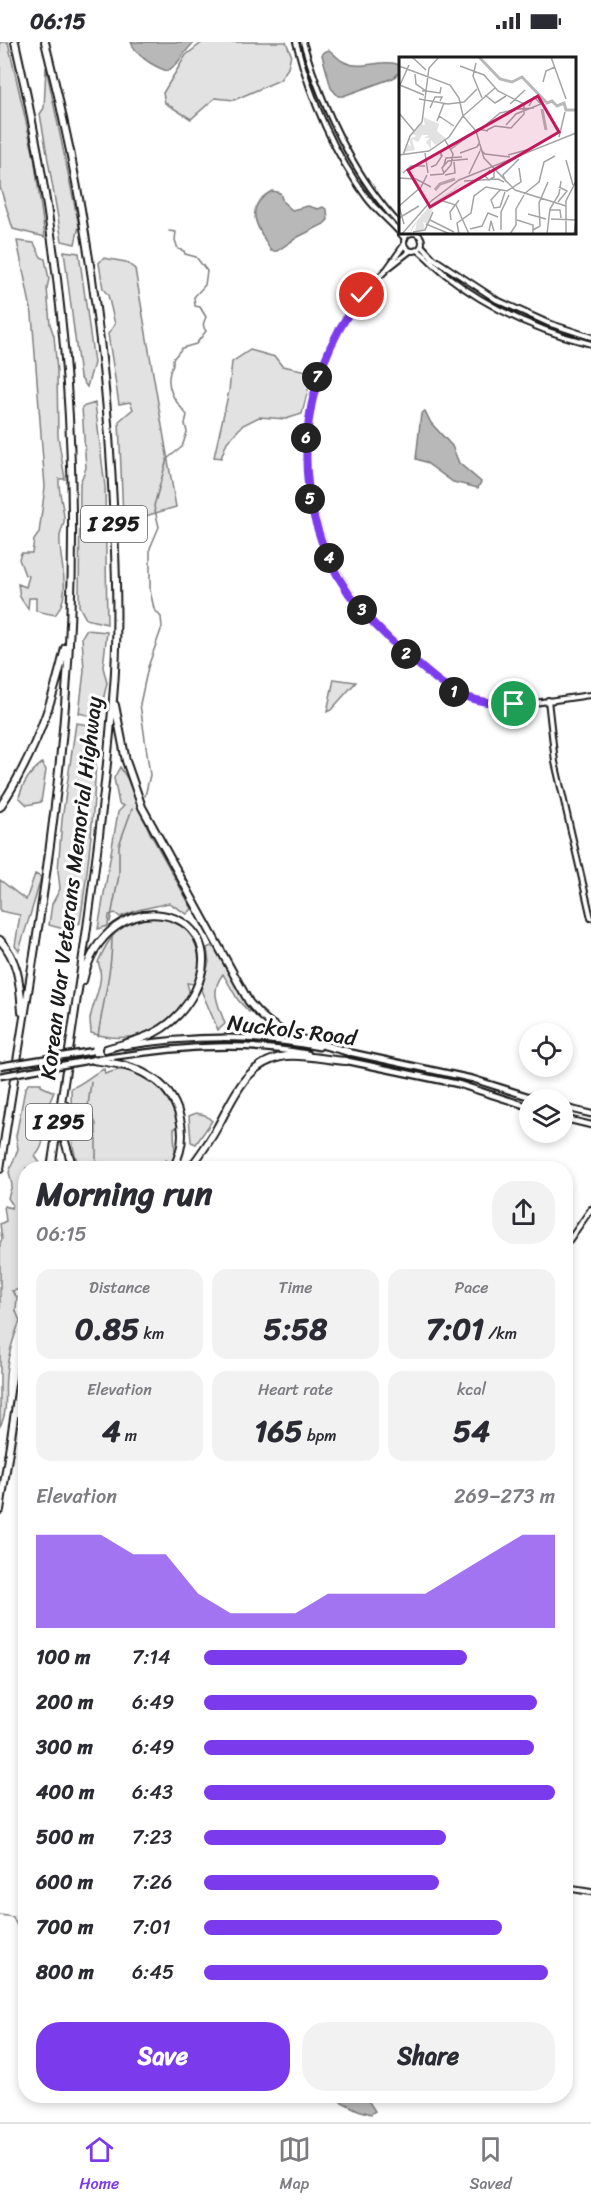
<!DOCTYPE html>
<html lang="en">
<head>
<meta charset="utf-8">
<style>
  body { margin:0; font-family:Sriracha,sans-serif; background:#f2f2f3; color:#2b2b33; height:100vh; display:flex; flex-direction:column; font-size:22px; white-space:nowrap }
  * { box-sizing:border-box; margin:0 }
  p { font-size:20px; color:#7c7c81 }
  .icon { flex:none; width:33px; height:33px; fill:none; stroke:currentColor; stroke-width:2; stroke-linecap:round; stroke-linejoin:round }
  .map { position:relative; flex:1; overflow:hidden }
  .side { position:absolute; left:18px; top:1119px; width:555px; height:942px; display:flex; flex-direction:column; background:#fff; border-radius:24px; box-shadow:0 3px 9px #0003 }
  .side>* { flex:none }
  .buttons { position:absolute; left:519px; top:981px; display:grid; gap:12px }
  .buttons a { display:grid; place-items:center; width:54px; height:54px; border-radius:50%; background:#fff; box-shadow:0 3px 9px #0003; font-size:30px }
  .pin { position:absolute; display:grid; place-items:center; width:51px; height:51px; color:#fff; margin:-26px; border:3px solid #fff; border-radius:50%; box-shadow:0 2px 6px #0007 }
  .km { position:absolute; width:30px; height:30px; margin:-15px; border-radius:50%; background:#222; color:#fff; font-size:16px; line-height:30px; text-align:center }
  .round { display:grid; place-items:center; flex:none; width:63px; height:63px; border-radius:24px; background:#f2f2f3 }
  .overview { display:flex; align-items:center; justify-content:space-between; height:102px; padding:0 18px }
  h1 { font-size:33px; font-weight:700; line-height:45px }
  .metrics { display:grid; grid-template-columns:repeat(3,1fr); gap:9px; height:102px; padding:6px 18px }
  .metrics div { display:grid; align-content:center; border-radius:15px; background:#f2f2f3; text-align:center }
  .metrics b { font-size:30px; font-weight:700 }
  .metrics small { font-size:16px; font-weight:400 }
  .metrics p { font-size:16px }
  .chart { height:168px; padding:12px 18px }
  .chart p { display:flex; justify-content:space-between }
  .chart svg { width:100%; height:108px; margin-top:6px; fill:#7c3aed; opacity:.7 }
  .cta { display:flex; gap:12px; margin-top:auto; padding:12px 18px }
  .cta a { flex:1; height:69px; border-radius:24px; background:#7c3aed; color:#fff; font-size:24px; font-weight:700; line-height:69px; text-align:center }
  .cta a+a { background:#f2f2f3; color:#2b2b33 }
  ul { padding:0 18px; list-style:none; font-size:20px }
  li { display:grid; grid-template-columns:96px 72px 1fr; align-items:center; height:45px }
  li i { height:15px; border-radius:8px; background:#7c3aed }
  .status { display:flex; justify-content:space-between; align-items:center; height:42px; padding:0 30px; background:#fff; direction:ltr }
  .status svg { height:16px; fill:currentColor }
  .tabs { display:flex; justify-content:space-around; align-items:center; height:84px; border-top:2px solid #e1e1e2; background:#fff; font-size:16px; color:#7c7c81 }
  .tabs a { display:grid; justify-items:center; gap:3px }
  .tabs .active { color:#7c3aed }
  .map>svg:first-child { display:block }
</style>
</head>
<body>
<div class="status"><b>06:15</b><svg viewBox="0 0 49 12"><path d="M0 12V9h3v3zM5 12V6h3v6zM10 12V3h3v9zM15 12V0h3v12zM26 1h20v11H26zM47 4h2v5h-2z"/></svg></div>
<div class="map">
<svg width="591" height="2080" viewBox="0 0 591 2080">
  <rect width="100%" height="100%" fill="#fff"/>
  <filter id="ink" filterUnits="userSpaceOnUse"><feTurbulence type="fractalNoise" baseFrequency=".0167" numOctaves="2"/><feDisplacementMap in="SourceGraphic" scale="12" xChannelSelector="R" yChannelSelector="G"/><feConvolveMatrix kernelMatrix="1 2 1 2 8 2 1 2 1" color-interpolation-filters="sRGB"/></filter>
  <g filter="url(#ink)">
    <path fill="#e2e2e2" stroke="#7f7f7f" stroke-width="1.5" d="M 0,0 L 8,0 L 34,115 L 45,195 L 13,187 L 0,145 Z
      M 203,0 L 286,0 L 291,12 L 288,26 L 280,38 L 234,58 L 215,56 L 191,77 L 165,61 L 163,51 L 186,13 Z
      M 46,25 L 79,184 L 75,202 L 62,199 L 40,72 L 44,66 Z
      M 17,199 L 34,201 L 41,215 L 45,217 L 49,237 L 47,246 L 50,282 L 54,294 L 57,329 L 58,394 L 65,437 L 59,437 C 58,452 65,468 64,480 C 63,485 61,489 60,494 C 58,520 74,551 55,573 L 36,569 L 36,556 L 29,556 L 28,567 L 20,555 L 18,542 L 26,545 L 29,534 L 25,533 L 19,517 L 21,511 L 32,511 L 34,498 L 39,491 L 45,445 L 32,272 Z
      M 64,209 L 79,211 L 94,321 L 87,345 L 80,335 Z
      M 103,216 L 126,220 L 135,227 L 176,465 L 132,478 L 123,476 L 119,379 L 133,367 L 130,360 L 119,362 L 108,292 L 115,282 L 108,253 L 103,247 L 99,221 Z
      M 250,308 L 275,315 L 282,324 L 313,330 L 302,372 L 286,377 L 259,375 L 243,383 L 227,400 L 221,416 L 214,415 L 229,349 L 232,320 Z
      M 95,361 L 105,445 L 107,582 L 86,577 L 79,564 L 80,441 L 86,426 L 82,365 Z
      M 86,588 L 107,590 L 103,625 L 107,641 L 99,676 L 79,671 L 84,629 L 82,595 Z
      M 334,637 L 356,640 L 331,668 L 327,670 Z
      M 76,681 L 96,684 C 97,750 90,815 80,881 L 67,888 L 49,883 L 52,862 L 60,847 L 58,828 L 62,778 Z
      M 42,721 L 46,728 L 41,760 L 27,763 L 19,755 C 23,740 30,730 42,721 Z
      M 120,725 L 127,736 L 150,791 L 192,867 L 187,872 L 169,861 L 138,868 L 120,875 L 115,871 L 109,873 L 108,884 L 98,887 L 118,770 L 124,764 L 119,762 L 114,736 Z
      M 35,832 L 41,835 C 35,861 26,884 19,909 L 15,904 L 20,873 L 0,869 L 0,838 L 26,858 Z
      M 145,873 C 174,875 196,886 199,918 C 200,925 196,934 194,942 L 187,941 L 190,952 C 165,988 134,1004 91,991 C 91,987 90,981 90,977 C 93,959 106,938 98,920 C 111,891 116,887 145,873 Z
      M 214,903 L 251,967 L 249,970 L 238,958 L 223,932 C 209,950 219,963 225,982 L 218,988 L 201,948 L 209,920 L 207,906 Z
      M 104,1027 L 105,1032 C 111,1030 119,1027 125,1028 C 153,1031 173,1060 179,1084 L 174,1087 L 175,1116 L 170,1121 L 166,1118 L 162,1126 L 81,1126 C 68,1109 72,1068 71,1046 C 84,1042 91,1032 104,1027 Z
      M 29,1041 L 41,1041 L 41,1044 L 54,1050 L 49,1062 L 49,1077 L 41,1073 C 44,1087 46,1104 35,1114 L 40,1121 L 38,1126 L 26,1126 L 26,1198 L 22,1201 C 26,1217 27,1231 22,1247 L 12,1249 L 17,1255 L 16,1269 L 20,1279 C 13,1297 7,1315 6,1334 C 4,1351 9,1369 0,1384 L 0,1201 L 2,1197 L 0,1182 L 6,1179 L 4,1164 L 11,1166 L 12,1162 L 8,1156 L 12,1143 L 9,1130 L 18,1107 L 16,1094 L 25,1047 Z
      M 196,1071 L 205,1073 L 212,1079 L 196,1102 L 191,1100 L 189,1074 Z"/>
    <path fill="#b8b8b8" stroke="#7a7a7a" stroke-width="1.5" d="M 131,0 L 195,0 C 184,8 179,24 167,29 C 153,24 136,14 131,0 Z
      M 329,8 C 335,12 337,17 344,20 C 363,29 381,16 400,23 L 400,30 L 393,36 L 343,54 L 338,54 L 331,46 L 322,13 L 324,10 Z
      M 272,149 L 280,151 L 283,160 L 292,168 L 308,164 L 318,167 L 323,165 L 327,168 L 328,178 L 324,182 L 298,195 L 277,209 L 271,209 C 259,186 241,166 272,149 Z
      M 425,369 L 431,381 L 452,404 L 459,421 L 481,440 L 478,446 L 453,440 L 425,420 L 416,417 L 421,372 Z
      M 330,2054 L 365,2054 L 375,2069 L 371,2072 L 358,2068 Z"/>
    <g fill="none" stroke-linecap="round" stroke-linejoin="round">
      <path stroke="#7a7a7a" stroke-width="1.5" d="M 145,754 L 150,733 L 140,662 L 148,625 L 162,585 L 161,575 L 154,567 L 150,548 L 150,506 L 159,485 L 154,464 L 167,417 L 182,405 L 187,390 L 185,382 L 187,373 C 177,361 165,348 170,330 C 172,324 174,323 173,317 L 182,306 L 196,302 L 206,289 C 202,284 203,281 206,275 L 200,265 L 195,264 L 194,255 L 205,243 L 207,229 L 196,215 L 185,212 L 184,209 L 178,207 L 175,198 L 176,190 L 169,189
        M 110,880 L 119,833 L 119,803 L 132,767
        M 98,994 C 103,960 112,929 112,895
        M 91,1040 L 88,1064 L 96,1082 L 96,1126
        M 0,1873 L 13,1875 L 17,1884 L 26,1890"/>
      <g stroke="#1c1c1c" stroke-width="8">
        <path id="tertiary" d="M 296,0 C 310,55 333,110 367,156 C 378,171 394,182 405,197
          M 303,0 C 323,67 352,132 400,183
          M404 200a9 9 0 1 1 18 0a9 9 0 1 1-18 0Z
          M 404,203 L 387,227 L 410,209
          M 422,204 L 433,216 L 497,258 L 548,281 L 591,295
          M 418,208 C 428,216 436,225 446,233 C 488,266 539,289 591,302
          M 387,227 C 274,336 281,505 400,607 C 423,627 444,648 474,657 C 511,669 554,657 591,653
          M 548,658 L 555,720 L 591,876
          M 566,1203 L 591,1167
          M 566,1846 L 591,1850"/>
      </g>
      <g stroke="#1c1c1c" stroke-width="9">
        <path id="secondary" d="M 124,1004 C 190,994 253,992 319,1005
          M 348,1010 L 473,1037 L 540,1058
          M 99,1017 C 170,1006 238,998 308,1012
          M 343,1018 L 458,1042 L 530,1065
          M 562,1065 L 591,1072
          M 562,1076 L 591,1083"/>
      </g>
      <g stroke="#1c1c1c" stroke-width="10">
        <path id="motorway" d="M 45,0 C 84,152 106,306 113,462 C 116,527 119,593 113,657 C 100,814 75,970 51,1126
          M 115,663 L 126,719 L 142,765 L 249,960 C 278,997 307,998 349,1010
          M 0,765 C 33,716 52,664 65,606
          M 0,898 C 19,919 20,943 22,970
          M 83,939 C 106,835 236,864 195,949 C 186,966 172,982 154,991 C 139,999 122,1002 106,1007
          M 93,1018 C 112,1021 131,1023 147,1033 C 181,1051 191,1094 173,1126
          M 65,1063 L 64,1096 L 73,1126
          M 190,1126 C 200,1113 210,1099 218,1084 C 235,1053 246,1020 286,1014 C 303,1012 328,1018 346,1019
          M 0,1127 C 23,973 53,819 65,663 C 83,441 66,217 15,0
          M 18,1371 L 26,1351
          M 0,1468 L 26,1297"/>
      </g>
      <use href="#tertiary" stroke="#fff" stroke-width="4"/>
      <use href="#secondary" stroke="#fff" stroke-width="4.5"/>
      <use href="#motorway" stroke="#fff" stroke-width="6"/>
      <g stroke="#1c1c1c" stroke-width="9" stroke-linecap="butt">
        <path id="secondary-bridge" d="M 0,1024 L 93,1009
          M 0,1034 L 91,1018"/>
      </g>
      <use href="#secondary-bridge" stroke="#fff" stroke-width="4.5"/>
    </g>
  </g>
  <g fill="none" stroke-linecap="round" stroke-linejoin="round" filter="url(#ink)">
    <g stroke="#fff" stroke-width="12">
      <path id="route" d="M 362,253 C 295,339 286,461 349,552 C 365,574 385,594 406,612 C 445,645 460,662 514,662"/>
    </g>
    <use href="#route" stroke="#7c3aed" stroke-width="8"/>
  </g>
  <g text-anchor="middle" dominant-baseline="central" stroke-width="6" stroke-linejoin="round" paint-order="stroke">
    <g fill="#fff" stroke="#606060" stroke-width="1.5">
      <rect x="81" y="464" width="66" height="36" rx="4.5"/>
      <rect x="26" y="1062" width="66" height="36" rx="4.5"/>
    </g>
    <g font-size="21" font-weight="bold" fill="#1c1c1c">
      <text x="114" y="482">I 295</text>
      <text x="59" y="1080">I 295</text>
    </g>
    <g font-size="22" fill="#1c1c1c" stroke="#fff">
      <text transform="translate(71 846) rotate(-83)">Korean War Veterans Memorial Highway</text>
      <text transform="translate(292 988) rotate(7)">Nuckols Road</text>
    </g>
  </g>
  <g transform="translate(399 15)">
    <rect width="177" height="177" fill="#fff"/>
    <path d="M 24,60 L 40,67 L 38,74 L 47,82 L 36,88 L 32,83 L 32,92 L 27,85 L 31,81 L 25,81 L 30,78 L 23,78 L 19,85 L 13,82 L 16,93 L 5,95 L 9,87 L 12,90 L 10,82 L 18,79 L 13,77 L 22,67 L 26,68 ZM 64,126 L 34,151 L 29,167 L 24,165 L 26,172 L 16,174 L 18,165 L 11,177 L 13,170 L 32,147 Z" fill="#e2e2e2"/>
    <path fill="none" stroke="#b8b8b8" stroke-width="3" d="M 80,0 L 101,22 L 113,25 L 123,20 L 148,46 L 153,44 L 158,49 L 165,46 L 167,53 L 177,53M 143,52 L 147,73M 36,133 L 41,127 L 56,122"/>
    <path fill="none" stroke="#a4a4a4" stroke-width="1.5" d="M 13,0 L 27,13M 152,0 L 167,42M 77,6 L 74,19 L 83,41M 10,8 L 1,28 L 25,38M 0,9 L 51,28 L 60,41 L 64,59 L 77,74 L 85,101 L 116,133 L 167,149M 61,9 L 85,18 L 99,34 L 125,47 L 125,57 L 112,71 L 96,69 L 88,73M 16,17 L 17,27 L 27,34 L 23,34M 144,25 L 147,14 L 156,10M 27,34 L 41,36 L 42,30M 86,38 L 96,46 L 107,39M 20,42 L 49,47 L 65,45 L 78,32M 111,47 L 126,33M 31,51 L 36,40 L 43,40 L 41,44M 115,52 L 135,51M 0,56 L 15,74M 40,59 L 55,69M 64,59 L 96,31M 38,64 L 45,46M 107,68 L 117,57 L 142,47 L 135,40 L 130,49M 83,71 L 101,56 L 114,53M 160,80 L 166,55M 52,92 L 79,72 L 89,74M 81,92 L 86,97 L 111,100M 26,96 L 29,116M 61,96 L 78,90 L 81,85M 0,98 L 30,94 L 50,80 L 64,59M 4,98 L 11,79 L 23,65 L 30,11 L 40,0M 109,98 L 131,92M 167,103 L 174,128M 45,108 L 47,101 L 63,100M 32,110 L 37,108 L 43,99 L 42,96 L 42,99M 91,113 L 86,119 L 90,123 L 95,120 L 95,114M 4,116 L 12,109 L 26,109M 45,116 L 43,111 L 49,104 L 69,102M 70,117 L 81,94M 31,118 L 44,117 L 52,108 L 54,97 L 46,83M 46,118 L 56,116 L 55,105M 0,121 L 17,122 L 32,130M 65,124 L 99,122 L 105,125M 107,125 L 104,118 L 120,102M 101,133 L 92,143 L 95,151 L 101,150 L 106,135M 125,137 L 140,125 L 145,105 L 156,99M 44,144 L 57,148 L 70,177M 159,145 L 168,134 L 160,130M 0,149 L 22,130 L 28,118M 0,149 L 5,167M 151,153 L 161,153 L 162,161M 129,157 L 147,162M 0,161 L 20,149M 152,162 L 177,163 L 175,177M 31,163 L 55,175M 52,163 L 51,155 L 60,143M 118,163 L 134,168 L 134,177M 27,167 L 51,177M 71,172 L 83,169 L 89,156 L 99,160M 102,173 L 102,155 L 110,138M 134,173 L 141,169 L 140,146 L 149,125M 90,174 L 92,164 L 95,174M 14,175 L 26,173 L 34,155M 3,177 L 31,145 L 60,123 L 177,76M 60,177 L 58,166 L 72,156 L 75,139 L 87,130 L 108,134 L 122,125 L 120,111M 111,177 L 117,168 L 117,152 L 125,138M 148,177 L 151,152 L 160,137 L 162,124M 167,177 L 167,144 L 177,124"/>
    <path fill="#c2185b" fill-opacity="0.15" stroke="#c2185b" stroke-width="3" d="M 139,39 L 160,75 L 31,150 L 9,113 Z"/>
    <rect width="177" height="177" fill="none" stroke="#1c1c1c" stroke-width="3"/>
  </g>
</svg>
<div class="buttons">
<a><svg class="icon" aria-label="locate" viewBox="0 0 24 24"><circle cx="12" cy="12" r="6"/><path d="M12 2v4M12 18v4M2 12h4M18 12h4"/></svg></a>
<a><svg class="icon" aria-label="layers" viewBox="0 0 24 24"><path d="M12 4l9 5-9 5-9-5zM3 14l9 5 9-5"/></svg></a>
</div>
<div class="pin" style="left:514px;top:662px;background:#1e9e55"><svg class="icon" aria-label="arrive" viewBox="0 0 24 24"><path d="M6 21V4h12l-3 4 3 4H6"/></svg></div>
<div class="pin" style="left:362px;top:253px;background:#d93025"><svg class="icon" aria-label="check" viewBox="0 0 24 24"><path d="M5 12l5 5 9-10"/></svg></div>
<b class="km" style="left:454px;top:650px">1</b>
<b class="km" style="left:406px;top:612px">2</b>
<b class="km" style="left:362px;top:568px">3</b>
<b class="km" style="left:329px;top:516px">4</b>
<b class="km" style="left:310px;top:457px">5</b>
<b class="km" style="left:306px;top:396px">6</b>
<b class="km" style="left:317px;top:335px">7</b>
<section class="side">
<div class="overview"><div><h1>Morning run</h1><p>06:15</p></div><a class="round"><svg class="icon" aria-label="share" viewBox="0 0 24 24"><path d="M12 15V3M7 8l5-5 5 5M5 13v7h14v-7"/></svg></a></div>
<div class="metrics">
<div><p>Distance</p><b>0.85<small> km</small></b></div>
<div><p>Time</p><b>5:58</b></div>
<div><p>Pace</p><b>7:01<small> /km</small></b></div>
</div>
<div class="metrics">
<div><p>Elevation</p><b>4<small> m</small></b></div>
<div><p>Heart rate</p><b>165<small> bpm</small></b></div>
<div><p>kcal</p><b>54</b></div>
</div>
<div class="chart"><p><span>Elevation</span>269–273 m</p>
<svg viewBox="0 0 160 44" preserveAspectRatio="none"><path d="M0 44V6L10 6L20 6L30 14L40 14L50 30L60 38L70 38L80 38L90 30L100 30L110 30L120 30L130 22L140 14L150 6L160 6V44z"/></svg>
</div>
<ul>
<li><b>100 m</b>7:14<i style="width:75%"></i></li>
<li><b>200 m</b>6:49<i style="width:95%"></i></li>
<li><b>300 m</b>6:49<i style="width:94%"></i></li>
<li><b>400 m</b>6:43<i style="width:100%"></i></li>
<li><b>500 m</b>7:23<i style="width:69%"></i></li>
<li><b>600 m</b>7:26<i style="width:67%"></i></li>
<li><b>700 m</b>7:01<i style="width:85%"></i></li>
<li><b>800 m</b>6:45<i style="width:98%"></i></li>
</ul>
<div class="cta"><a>Save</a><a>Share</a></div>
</section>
</div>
<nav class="tabs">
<a class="active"><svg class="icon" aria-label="home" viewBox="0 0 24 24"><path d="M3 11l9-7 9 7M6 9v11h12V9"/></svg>Home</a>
<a><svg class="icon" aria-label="map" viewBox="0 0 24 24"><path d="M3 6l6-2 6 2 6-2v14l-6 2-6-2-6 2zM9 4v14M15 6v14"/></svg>Map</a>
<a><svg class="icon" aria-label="saved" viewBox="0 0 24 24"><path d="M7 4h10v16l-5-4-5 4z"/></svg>Saved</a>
</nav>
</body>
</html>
